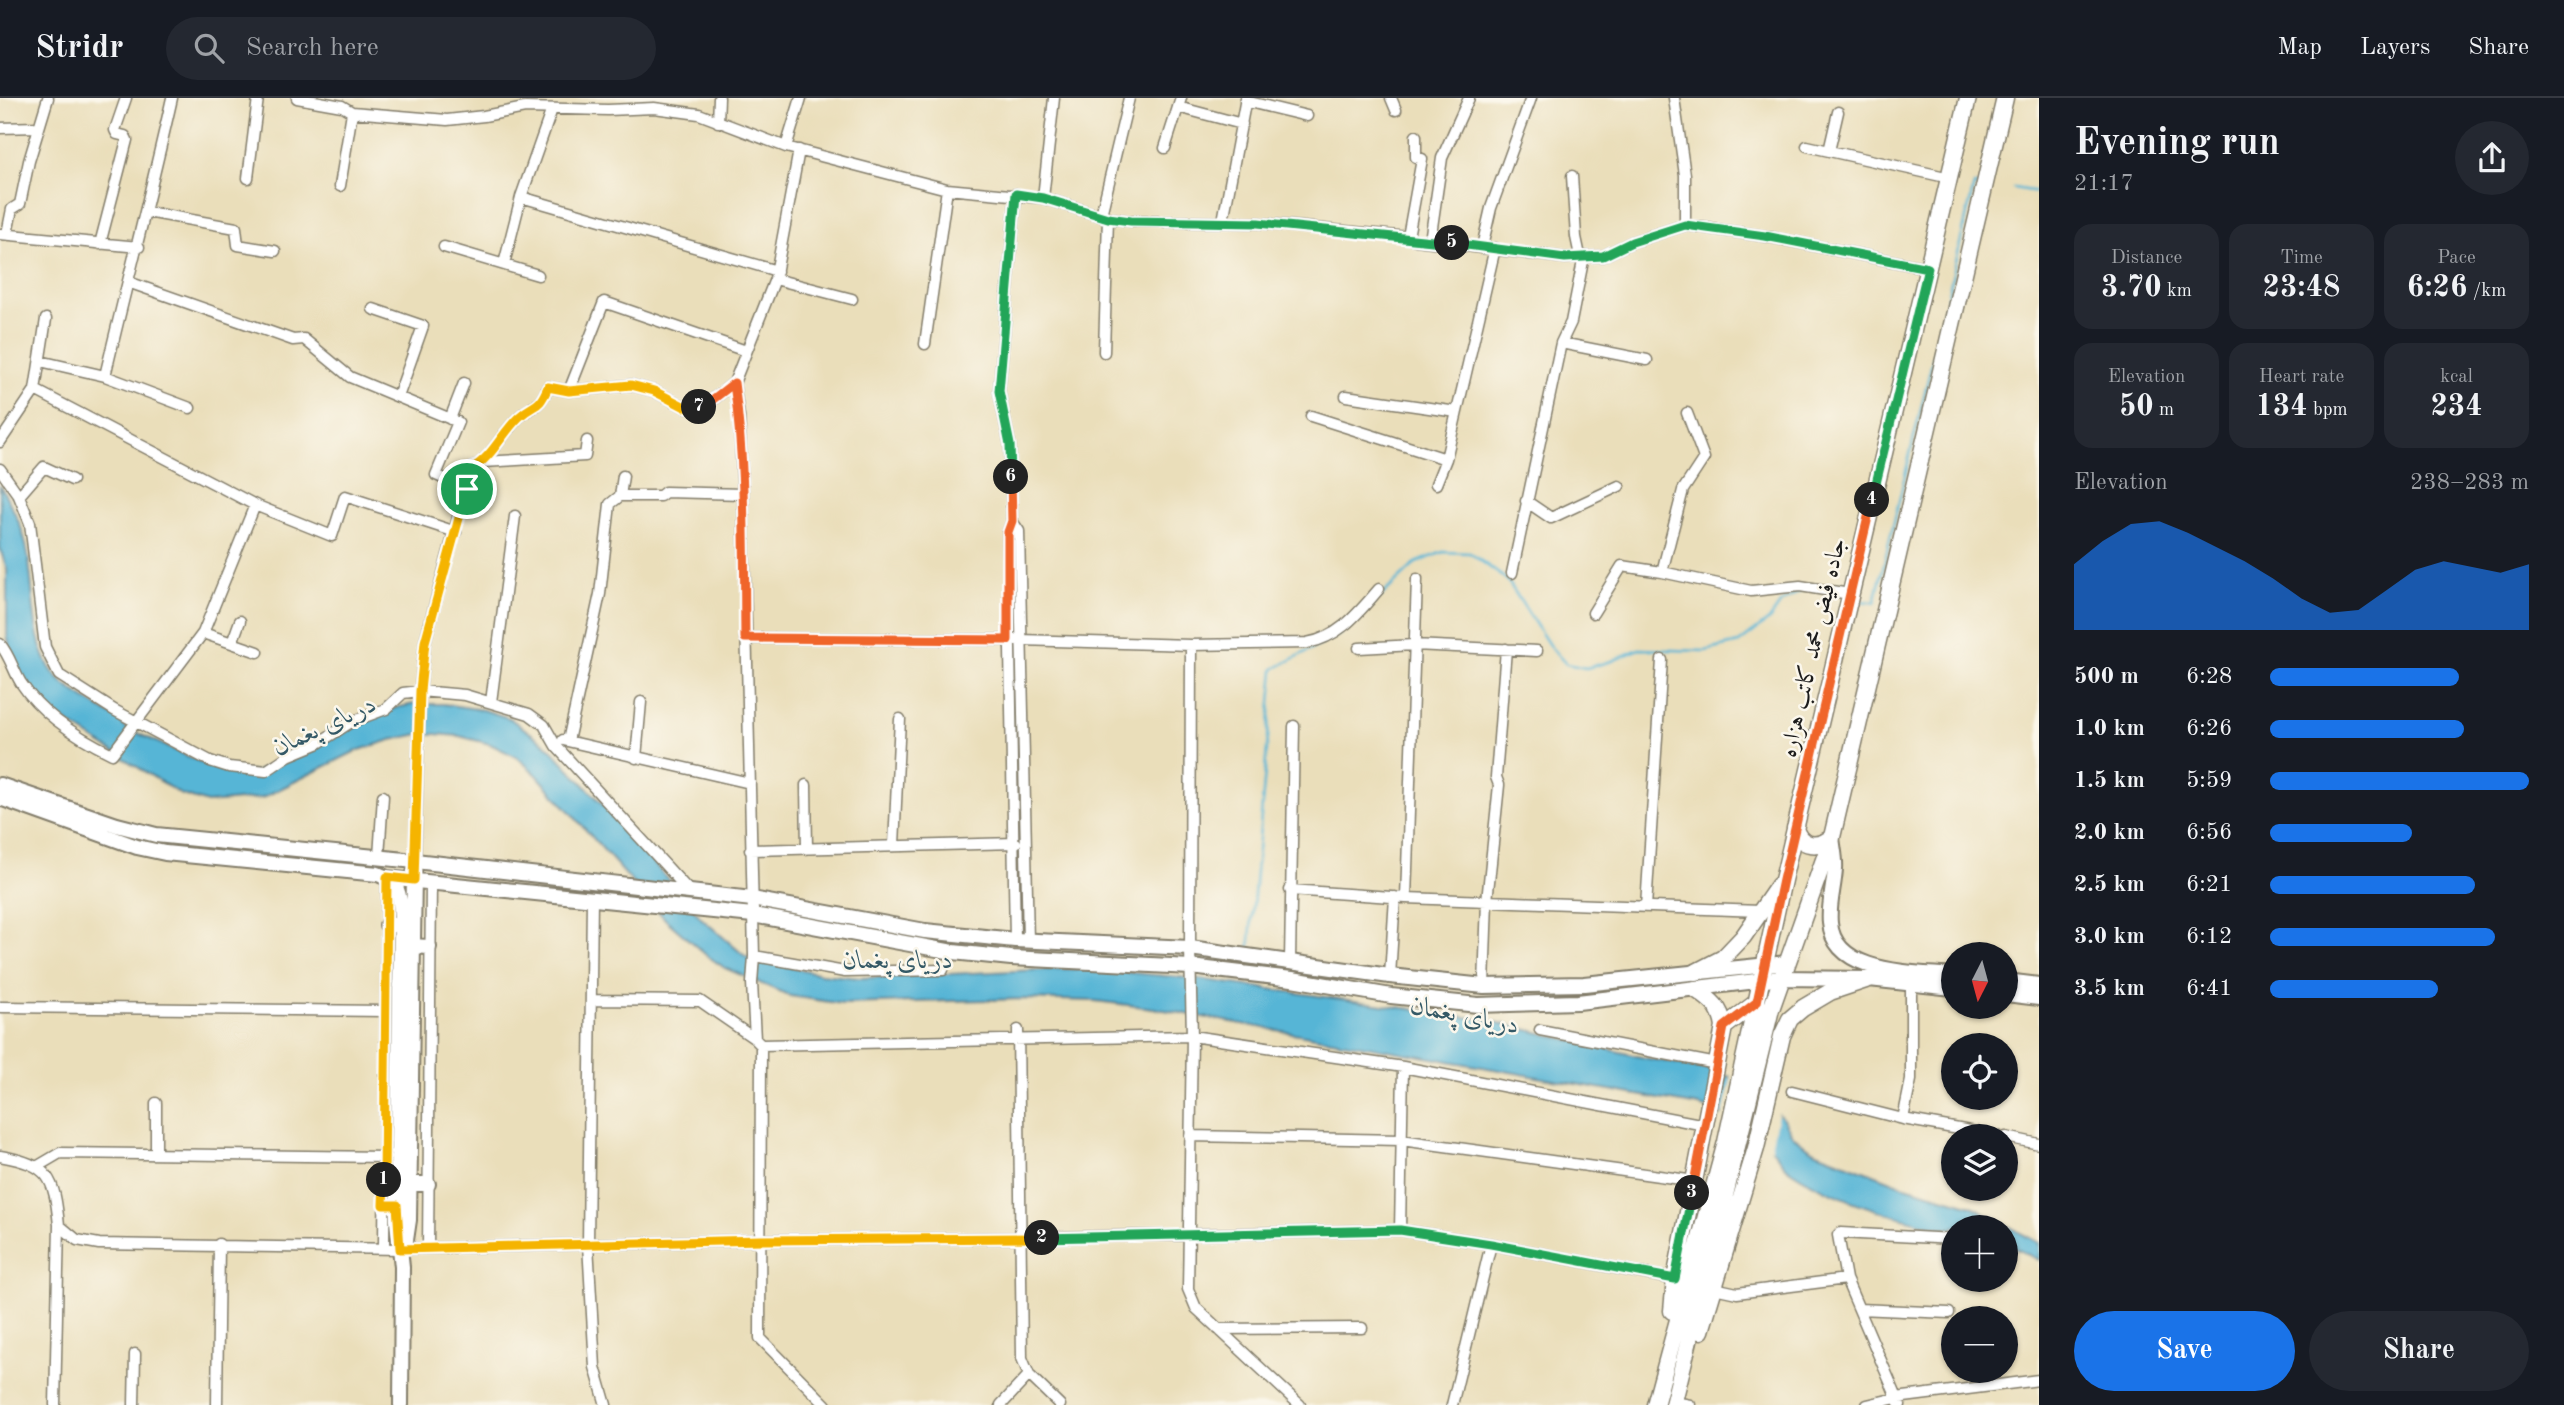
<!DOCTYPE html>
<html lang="en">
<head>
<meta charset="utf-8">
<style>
  body { margin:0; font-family:"Old Standard TT",Amiri,serif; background:#242831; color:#f1f3f6; height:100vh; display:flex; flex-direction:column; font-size:26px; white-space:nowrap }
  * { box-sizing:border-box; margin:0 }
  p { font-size:23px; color:#9ea1a6 }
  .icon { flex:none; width:38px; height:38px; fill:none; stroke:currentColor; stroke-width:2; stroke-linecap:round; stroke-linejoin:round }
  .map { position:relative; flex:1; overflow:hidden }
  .sheet { display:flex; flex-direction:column; background:#171b24; width:525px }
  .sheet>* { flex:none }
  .needle { width:46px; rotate:186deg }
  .controls { position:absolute; left:1941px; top:844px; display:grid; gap:14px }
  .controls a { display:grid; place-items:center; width:77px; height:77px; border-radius:50%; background:#171b24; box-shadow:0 2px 5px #0004; font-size:35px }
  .pin { position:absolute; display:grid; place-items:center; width:60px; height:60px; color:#fff; margin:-30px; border:4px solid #fff; border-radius:50%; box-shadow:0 2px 7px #0007 }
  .km { position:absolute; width:35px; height:35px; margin:-18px; border-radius:50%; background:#222; color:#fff; font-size:19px; line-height:35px; text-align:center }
  .round { display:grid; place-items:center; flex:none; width:74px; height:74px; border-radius:37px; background:#242831 }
  .summary { display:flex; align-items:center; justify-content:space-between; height:119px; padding:0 35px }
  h1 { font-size:38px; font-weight:700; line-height:52px }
  .stats { display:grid; grid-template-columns:repeat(3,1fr); gap:10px; height:119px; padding:7px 35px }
  .stats div { display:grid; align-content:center; border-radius:18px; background:#242831; text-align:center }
  .stats b { font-size:30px; font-weight:700 }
  .stats small { font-size:19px; font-weight:400 }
  .stats p { font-size:19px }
  .chart { height:196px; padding:14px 35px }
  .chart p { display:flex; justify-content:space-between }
  .chart svg { width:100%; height:126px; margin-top:7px; fill:#1a73e8; opacity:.7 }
  .primary-button { display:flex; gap:14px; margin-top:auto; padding:14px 35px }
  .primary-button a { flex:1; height:80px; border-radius:42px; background:#1a73e8; color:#fff; font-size:28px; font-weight:700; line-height:80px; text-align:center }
  .primary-button a+a { background:#242831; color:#f1f3f6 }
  ul { padding:0 35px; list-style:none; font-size:23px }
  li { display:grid; grid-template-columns:112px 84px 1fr; align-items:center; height:52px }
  li i { height:18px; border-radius:9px; background:#1a73e8 }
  header { display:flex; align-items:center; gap:42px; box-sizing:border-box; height:98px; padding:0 35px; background:#171b24; border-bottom:2px solid #363941 }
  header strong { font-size:33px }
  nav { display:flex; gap:38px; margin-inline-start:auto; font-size:24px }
  .search { width:490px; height:63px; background:#242831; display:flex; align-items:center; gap:18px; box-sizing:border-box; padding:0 24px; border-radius:38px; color:#9ea1a6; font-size:26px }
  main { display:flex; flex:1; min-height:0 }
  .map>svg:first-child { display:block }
</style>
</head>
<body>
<header>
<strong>Stridr</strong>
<div class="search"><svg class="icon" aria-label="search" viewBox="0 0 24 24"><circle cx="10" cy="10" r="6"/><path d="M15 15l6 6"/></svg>Search here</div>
<nav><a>Map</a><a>Layers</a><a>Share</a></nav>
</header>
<main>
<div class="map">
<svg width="2039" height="1307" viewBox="0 0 2039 1307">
  <rect width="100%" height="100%" fill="#fbf7ec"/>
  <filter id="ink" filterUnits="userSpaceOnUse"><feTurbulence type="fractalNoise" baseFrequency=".0143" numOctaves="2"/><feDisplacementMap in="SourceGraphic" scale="14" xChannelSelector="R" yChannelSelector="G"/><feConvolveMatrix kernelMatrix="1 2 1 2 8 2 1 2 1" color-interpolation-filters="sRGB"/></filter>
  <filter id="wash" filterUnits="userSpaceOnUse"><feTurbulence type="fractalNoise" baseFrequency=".00686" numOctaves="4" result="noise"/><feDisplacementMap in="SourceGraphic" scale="28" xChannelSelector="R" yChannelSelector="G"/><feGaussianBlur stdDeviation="1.57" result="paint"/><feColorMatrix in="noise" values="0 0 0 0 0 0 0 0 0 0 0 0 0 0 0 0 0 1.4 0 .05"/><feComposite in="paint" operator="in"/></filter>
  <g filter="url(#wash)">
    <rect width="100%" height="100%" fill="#eadeba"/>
    <path fill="#57b5d6" stroke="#3a6879" stroke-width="2" d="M 0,387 C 11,407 23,428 27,452 C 35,490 30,547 55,577 C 68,593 104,612 122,624 L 126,630 L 209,668 L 235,673 L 256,674 L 348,628 L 395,610 L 414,606 L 443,606 L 484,612 L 509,620 L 546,646 L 607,711 L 701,820 L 746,859 L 821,876 L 860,880 L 1060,871 L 1091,871 L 1198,881 L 1412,911 L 1491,923 L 1645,960 L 1707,971 L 1730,979 L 1782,1019 L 1791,1035 L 1800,1044 L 1817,1054 L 1902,1087 L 1972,1108 L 2039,1145 L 2039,1162 L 2006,1146 L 2006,1129 L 1953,1129 L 1953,1132 C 1899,1121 1831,1101 1786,1069 C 1781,1064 1778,1057 1773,1052 C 1755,1035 1722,1014 1699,1008 L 1153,910 L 1095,903 L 1023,901 L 843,906 L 790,898 L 725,870 L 706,857 L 666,822 L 537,677 L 517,659 L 490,646 L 459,638 L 424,635 L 391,642 L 356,653 L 262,700 L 207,705 L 180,696 L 51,614 L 24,584 L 14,563 L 7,538 L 7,471 L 0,451 Z"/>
    <path fill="#eadeba" d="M 1732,976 L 1779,1012 L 1770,1053 L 1722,1020 Z"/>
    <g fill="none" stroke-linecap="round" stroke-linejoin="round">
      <path stroke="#57b5d6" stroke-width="2.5" d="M 2013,90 L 2039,94
        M 1857,503 L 1875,504 L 1974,87 L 1979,88
        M 1345,532 L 1416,465 L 1443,454 L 1470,455 L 1507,482 L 1549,547 L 1566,566 L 1586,570 L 1612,563 L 1639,551 L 1705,553 L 1739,545 L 1769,522 L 1781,505 L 1802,492
        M 1249,853 L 1274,571 L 1340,536"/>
    </g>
  </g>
  <g filter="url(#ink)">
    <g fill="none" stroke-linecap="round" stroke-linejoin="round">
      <g stroke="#837d6b" stroke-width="13">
        <path id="street" d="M 297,0 L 342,8 L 352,14 L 447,22 L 484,18 L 525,10 L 608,12 L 654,10 L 699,16 L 786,49 L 947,91 L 1043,100 L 1108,120 L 1131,123 L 1258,125 L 1408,139 L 1416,142 L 1565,160 L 1603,158 L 1632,144 L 1685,127 L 1764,138 L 1928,170
          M 1391,0 L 1396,12
          M 1674,0 L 1685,77 L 1685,127
          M 1245,3 L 1307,18
          M 1178,9 L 1242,26
          M 718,24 L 719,0
          M 0,30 L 38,29
          M 1807,48 L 1950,80
          M 786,49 L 801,0
          M 1165,50 L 1181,0
          M 799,52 L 775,181 L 734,285 L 739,318 L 743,396 L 754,858 L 752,885 L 755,941 L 761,947 L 760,1240 L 826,1307
          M 1829,53 L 1838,14
          M 1572,78 L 1576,139 L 1580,158
          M 248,80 L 258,0
          M 340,88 L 352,14
          M 521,99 L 777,173
          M 1043,100 L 1054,0
          M 147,114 L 236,130 L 238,147 L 275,153
          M 1101,117 L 1129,0
          M 1223,123 L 1246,0
          M 0,136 L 139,149
          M 7,136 L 12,111 L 20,106 L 29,63 L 48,0
          M 1408,139 L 1422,61 L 1416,59 L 1416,38
          M 1430,143 L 1442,60 L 1469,0
          M 100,146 L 127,42 L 125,38 L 117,36 L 115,32 L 126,0
          M 444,149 L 538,177
          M 1482,149 L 1491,110 L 1531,0
          M 504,166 L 521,99 L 552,11
          M 775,181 L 852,201
          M 128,184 L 293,242 L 304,241 L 350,279 L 458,324 L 436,377 L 467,391
          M 373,211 L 423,228 L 398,299
          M 1561,245 L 1647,262
          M 925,246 L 947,91
          M 1104,254 L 1108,120
          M 40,263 L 105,278 L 190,310
          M 105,278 C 127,185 151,93 172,0
          M 35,292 L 255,407 L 332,438 L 345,398 L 456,434
          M 569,293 L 604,204 L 746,253
          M 1346,298 L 1457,314
          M 1311,318 L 1446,361
          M 450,321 L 464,285
          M 0,344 L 35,292 L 46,221
          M 483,364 L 585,358 L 587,343
          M 0,371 L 19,398 L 30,425 L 45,549 L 59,577 L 114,612 L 210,663 L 229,669 L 266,673 L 288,658 L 317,646 L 351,624 L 386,611 L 403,595 L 420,593 L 465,597 L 529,616 L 544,627 L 556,648 L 690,794
          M 1436,386 L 1446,361 L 1495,150
          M 19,398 L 44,369 L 72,382
          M 620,398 L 660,398 L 665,394 L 743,396
          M 1526,403 L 1551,420 L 1619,388
          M 1012,423 L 1019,433 L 1028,843
          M 1662,474 L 1683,392 L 1704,360 L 1687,315
          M 1512,475 L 1561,245 L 1571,224 L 1584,158
          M 1593,515 L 1622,468 L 1662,474 L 1751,493 L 1800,488 L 1850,496
          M 203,535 L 258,554
          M 745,540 L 1020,542 L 1191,547 L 1307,545 C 1340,539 1358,515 1379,491
          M 232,545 L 240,523
          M 0,546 C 10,558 13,572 21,585 C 42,617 77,639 112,656 L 203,535 L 255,407
          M 1191,547 L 1190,850 L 1192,938 L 1188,1191 L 1196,1210 L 1300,1307
          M 1359,550 L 1414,547 L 1537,553
          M 491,604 L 515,418
          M 563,642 L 750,685
          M 568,643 L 600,496 L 610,406 L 620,398 L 623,378
          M 636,660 L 641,604
          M 806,687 L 807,751
          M 894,747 L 900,621
          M 750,752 L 1016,745
          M 379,759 L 383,698
          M 415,763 L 420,593 L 425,544 L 471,371 C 493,359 501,336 519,319 C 535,304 538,313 548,289 L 569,293 L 631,287 L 654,293 L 685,309 L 703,309 L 734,285
          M 1290,792 L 1406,800 L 1760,813
          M 592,800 L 588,1146 L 595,1269 L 606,1307
          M 1406,800 L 1417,481
          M 1646,809 L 1662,562
          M 1015,842 L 1008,434 L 1012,423 L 1010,347 L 999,293 L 1016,96
          M 754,858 L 845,874 L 943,872
          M 1290,863 L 1294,628
          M 1390,878 L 1395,799
          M 1484,888 L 1487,803 L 1499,687 L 1496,679 L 1506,551
          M 591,902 L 700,903 L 755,941
          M 0,909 L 386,913
          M 1018,932 L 1022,1260 L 1029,1277 L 1060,1307
          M 1540,932 L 1717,966
          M 761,947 L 1192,938 L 1403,969 L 1705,1027
          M 1792,993 L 1903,1021 L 1998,1038
          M 156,1005 L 156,1056
          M 1903,1021 L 1911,982 L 1911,885
          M 1190,1038 L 1401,1042 L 1695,1083
          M 2006,1039 L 2039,1046
          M 0,1058 C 50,1067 54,1079 59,1127 L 55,1307
          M 38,1068 L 60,1055 L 386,1059
          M 59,1127 L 77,1142 L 99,1146 L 400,1151 L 761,1142 L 1019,1140 L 1400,1132 L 1491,1146 L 1678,1182
          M 1400,1132 L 1403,969
          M 384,1150 L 387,780
          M 428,1150 L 431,784
          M 1714,1190 L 1737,1195 L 1846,1181
          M 1859,1211 L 1949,1215
          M 1218,1231 L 1362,1230
          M 1674,1304 L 1690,1307
          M 134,1307 L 135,1256
          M 217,1307 L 219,1146
          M 1001,1307 L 1029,1277
          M 1452,1307 L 1491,1146
          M 1867,1307 L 1896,1300 L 2039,1282
          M 1900,1307 L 1846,1181 L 1838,1137 L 1841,1135 L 1953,1141"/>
      </g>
      <g stroke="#837d6b" stroke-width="18">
        <path id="secondary" d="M 0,687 L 117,727 L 156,737 L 415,763 L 752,801 L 925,833 L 1015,842 L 1190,850 L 1390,878 L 1484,888 L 1584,886 L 1787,865
          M 0,700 L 137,749 L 165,755 L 378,776 C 400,784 400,798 401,818 L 397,1122 L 402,1169 L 401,1307
          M 1832,739 C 1833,750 1836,761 1835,771 C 1834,789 1828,808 1830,825 C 1834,877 1915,874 1953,878
          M 387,780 L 753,817 L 953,854 L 1011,860 L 1191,869 L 1292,881 L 1391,898 L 1478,907 L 1578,904 L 1782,880 L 1869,881 L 1953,890
          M 387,827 L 401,827
          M 412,848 L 429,849
          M 2006,883 L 2039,887
          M 2006,896 L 2039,900
          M 410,1086 L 428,1086
          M 405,1149 L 409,1122 L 414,775"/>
      </g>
      <g stroke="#837d6b" stroke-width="19">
        <path id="primary" d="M 1795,730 C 1800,750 1819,750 1832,739
          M 1696,874 L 1723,860 L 1743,839 L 1779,787
          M 1724,929 L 1757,904
          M 1672,1213 L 1675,1181 L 1724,929 C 1721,909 1711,902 1695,891
          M 1701,1233 L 1756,1050 L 1782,938 L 1790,921 L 1803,910 L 1830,894 L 1869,881
          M 1655,1307 L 1726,1044 L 1783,782 L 1968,0
          M 1673,1307 L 1771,911 L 1832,739 L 2005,0"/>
      </g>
      <use href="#street" stroke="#fff" stroke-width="10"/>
      <use href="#secondary" stroke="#fff" stroke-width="14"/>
      <use href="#primary" stroke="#fff" stroke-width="16"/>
    </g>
  </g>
  <g fill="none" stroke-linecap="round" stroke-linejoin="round" filter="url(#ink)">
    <g stroke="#fff" stroke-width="14">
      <path id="split-1" d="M 384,1082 L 387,779 L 414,782 L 420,593 L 425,544 L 467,391"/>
    </g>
    <g stroke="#fff" stroke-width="14">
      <path id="split-2" d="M 384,1082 L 383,1107 L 397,1107 L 400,1151 L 761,1142 L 1042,1140"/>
    </g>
    <g stroke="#fff" stroke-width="14">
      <path id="split-3" d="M 1042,1140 L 1400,1132 L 1491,1146 L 1675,1181 L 1692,1095"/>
    </g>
    <g stroke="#fff" stroke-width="14">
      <path id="split-4" d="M 1692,1095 L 1724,929 L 1757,904 L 1783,782 L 1872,402"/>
    </g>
    <g stroke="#fff" stroke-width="14">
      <path id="split-5" d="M 1452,145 L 1565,160 L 1603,158 L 1632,144 L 1685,127 L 1765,138 L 1928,170 L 1872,402"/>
    </g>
    <g stroke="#fff" stroke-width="14">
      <path id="split-6" d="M 1011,379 L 1010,347 L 999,293 L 1016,96 L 1043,100 L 1108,120 L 1131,123 L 1258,125 L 1452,145"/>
    </g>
    <g stroke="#fff" stroke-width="14">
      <path id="split-7" d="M 699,309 L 703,309 L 734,285 C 746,370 744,455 745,540 L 1008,542 L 1008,434 L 1012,423 L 1011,379"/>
    </g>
    <g stroke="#fff" stroke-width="14">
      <path id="split-8" d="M 467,391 L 471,371 C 493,359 501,336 519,319 C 535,304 538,313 548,289 L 569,293 L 631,287 L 654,293 L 685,309 L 699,309"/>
    </g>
    <use href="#split-1" stroke="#f5b400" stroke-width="9"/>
    <use href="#split-2" stroke="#f5b400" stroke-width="9"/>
    <use href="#split-3" stroke="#22a559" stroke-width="9"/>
    <use href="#split-4" stroke="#f0652b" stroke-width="9"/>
    <use href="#split-5" stroke="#22a559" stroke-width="9"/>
    <use href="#split-6" stroke="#22a559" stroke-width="9"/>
    <use href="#split-7" stroke="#f0652b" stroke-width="9"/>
    <use href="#split-8" stroke="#f5b400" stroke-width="9"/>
  </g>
  <g text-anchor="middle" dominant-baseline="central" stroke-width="5" stroke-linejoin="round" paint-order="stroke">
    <g font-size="24" fill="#1c1c1c" stroke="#fbf7ec">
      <text transform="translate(1814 550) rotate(-77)">جاده فیض محمد کاتب هزاره</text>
    </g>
    <g font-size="26" font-style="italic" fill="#345966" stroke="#fbf7ec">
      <text transform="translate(325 628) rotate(-25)">دریای پغمان</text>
      <text x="898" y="863">دریای پغمان</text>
      <text transform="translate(1465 918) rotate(11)">دریای پغمان</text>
    </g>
  </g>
</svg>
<div class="controls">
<a><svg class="needle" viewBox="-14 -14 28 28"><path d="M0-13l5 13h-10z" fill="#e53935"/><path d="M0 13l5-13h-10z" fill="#9ea1a6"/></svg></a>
<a><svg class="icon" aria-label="locate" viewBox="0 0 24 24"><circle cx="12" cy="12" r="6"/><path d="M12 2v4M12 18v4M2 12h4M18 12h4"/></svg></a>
<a><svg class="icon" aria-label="layers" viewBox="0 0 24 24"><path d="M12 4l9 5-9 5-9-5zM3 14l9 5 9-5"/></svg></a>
<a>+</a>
<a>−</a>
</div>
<div class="pin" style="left:467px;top:391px;background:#1e9e55"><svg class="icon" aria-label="arrive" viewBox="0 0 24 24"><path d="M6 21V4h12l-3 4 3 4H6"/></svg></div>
<b class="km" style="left:384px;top:1082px">1</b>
<b class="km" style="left:1042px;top:1140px">2</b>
<b class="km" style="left:1692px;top:1095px">3</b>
<b class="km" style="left:1872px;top:402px">4</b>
<b class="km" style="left:1452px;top:145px">5</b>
<b class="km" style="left:1011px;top:379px">6</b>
<b class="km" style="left:699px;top:309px">7</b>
</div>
<section class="sheet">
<div class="summary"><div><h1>Evening run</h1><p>21:17</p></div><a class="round"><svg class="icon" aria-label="share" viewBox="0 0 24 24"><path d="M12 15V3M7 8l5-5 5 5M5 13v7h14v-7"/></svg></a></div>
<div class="stats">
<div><p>Distance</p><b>3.70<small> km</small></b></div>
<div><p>Time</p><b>23:48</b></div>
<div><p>Pace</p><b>6:26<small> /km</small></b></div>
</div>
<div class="stats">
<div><p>Elevation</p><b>50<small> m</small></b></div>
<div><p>Heart rate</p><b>134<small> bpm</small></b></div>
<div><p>kcal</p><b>234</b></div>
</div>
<div class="chart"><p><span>Elevation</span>238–283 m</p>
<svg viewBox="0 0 160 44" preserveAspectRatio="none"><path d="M0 44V21L10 13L20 7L30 6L40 10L50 15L60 20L70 26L80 33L90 38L100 37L110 30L120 23L130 20L140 22L150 24L160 21V44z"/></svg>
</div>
<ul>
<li><b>500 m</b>6:28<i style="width:73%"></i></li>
<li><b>1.0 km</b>6:26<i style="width:75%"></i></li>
<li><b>1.5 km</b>5:59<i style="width:100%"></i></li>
<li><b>2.0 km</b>6:56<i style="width:55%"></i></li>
<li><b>2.5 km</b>6:21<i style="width:79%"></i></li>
<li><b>3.0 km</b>6:12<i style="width:87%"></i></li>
<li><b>3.5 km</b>6:41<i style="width:65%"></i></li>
</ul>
<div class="primary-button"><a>Save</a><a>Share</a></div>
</section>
</main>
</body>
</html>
